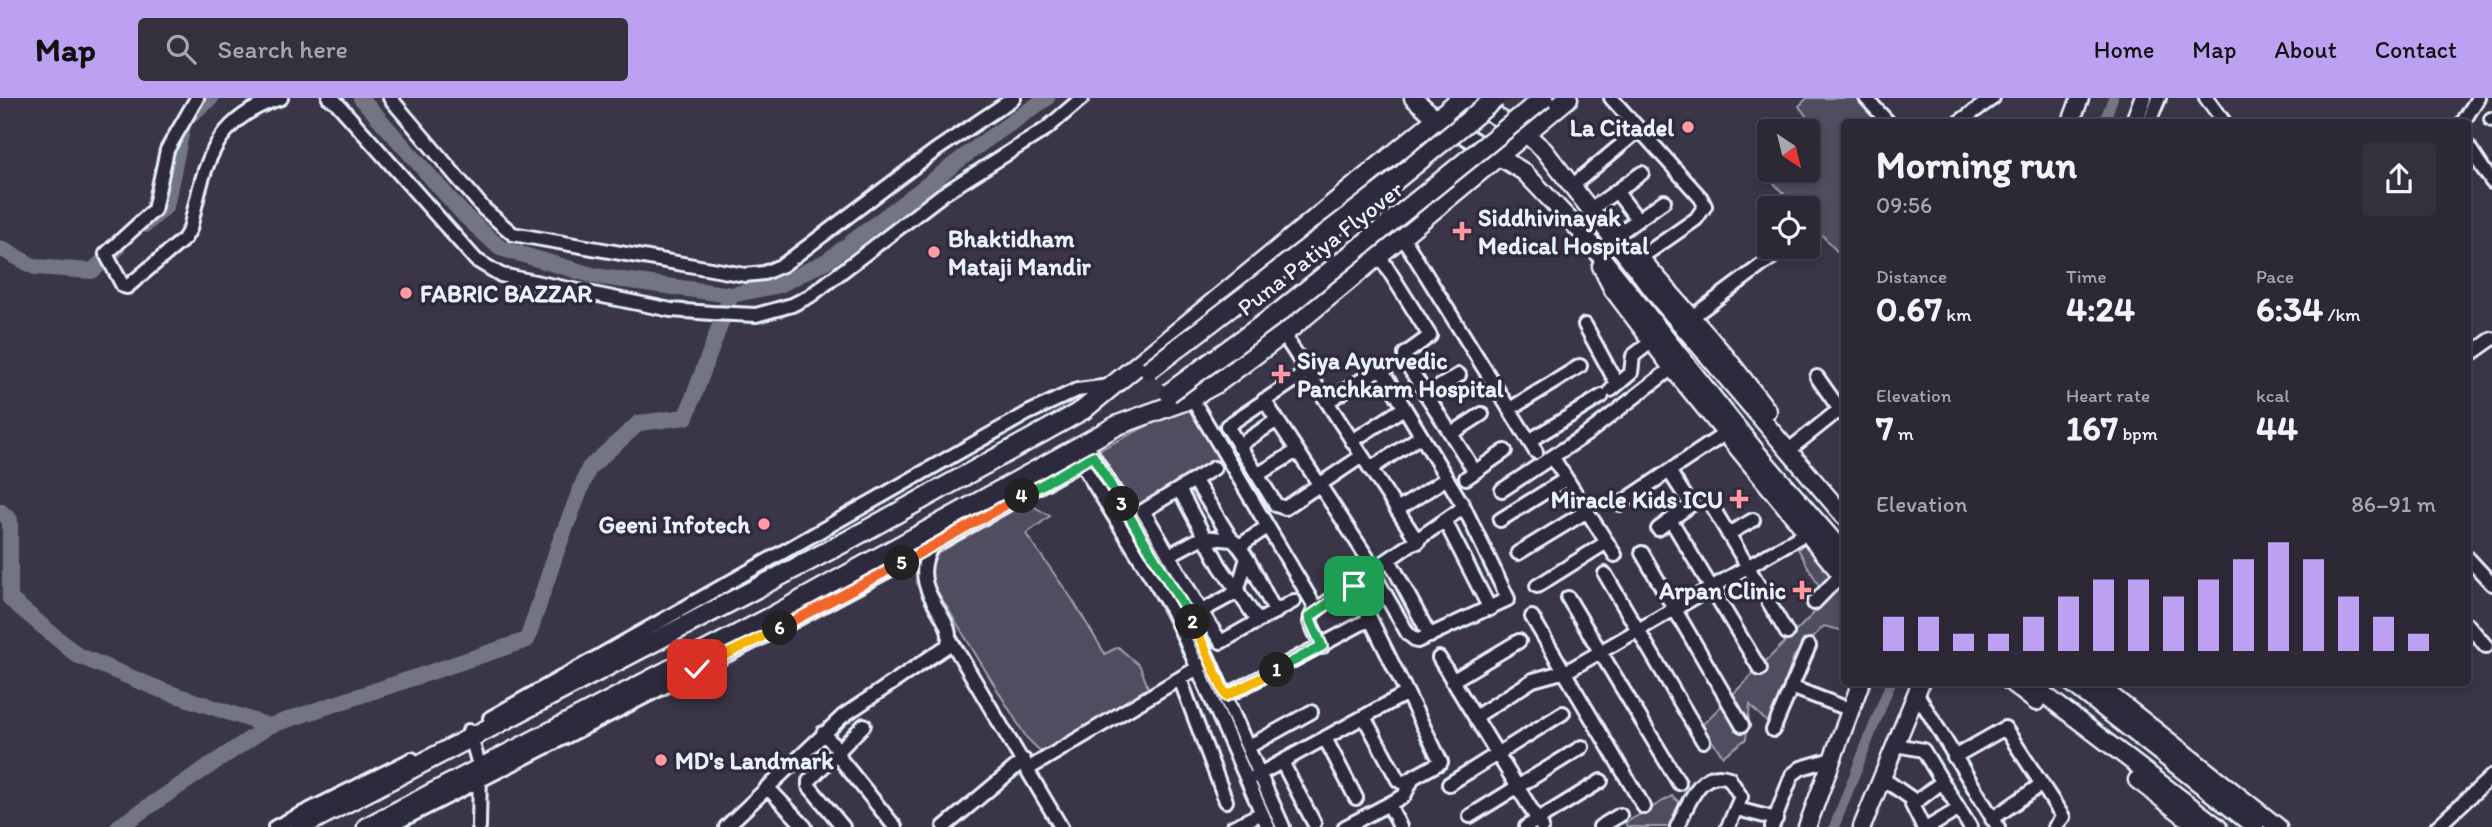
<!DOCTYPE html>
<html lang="en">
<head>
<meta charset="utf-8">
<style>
  body { margin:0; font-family:Itim,sans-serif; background:#34303e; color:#f1f3f6; height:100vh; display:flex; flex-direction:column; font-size:26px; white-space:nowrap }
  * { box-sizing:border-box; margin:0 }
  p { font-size:23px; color:#a6a6ad }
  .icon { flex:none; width:38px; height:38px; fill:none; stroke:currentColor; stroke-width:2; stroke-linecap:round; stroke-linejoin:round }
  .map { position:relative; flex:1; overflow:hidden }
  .drawer { position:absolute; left:1841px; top:21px; width:630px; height:567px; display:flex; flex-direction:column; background:#2c2836; border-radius:7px; box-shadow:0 4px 10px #0003,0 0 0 2px #484451 }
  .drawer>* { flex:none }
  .needle { width:46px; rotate:145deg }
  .buttons { position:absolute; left:1757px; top:21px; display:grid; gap:14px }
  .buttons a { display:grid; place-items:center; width:63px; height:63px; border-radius:7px; background:#2c2836; box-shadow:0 4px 10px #0003,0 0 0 2px #484451; font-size:35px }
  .pin { position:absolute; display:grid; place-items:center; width:60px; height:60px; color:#fff; margin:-30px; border-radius:14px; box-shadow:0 4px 10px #0006 }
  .km { position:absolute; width:35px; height:35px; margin:-18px; border-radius:50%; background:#222; color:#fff; font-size:19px; line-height:35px; text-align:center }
  .round { display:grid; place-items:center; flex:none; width:74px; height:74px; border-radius:7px; background:#34303e }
  .overview { display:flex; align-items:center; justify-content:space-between; height:119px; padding:0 35px }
  h1 { font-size:38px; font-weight:800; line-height:52px }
  .figures { display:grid; grid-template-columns:repeat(3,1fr); gap:10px; height:119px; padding:7px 35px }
  .figures div { display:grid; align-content:center }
  .figures b { font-size:35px; font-weight:800 }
  .figures small { font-size:19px; font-weight:400 }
  .figures p { font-size:19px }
  .chart { height:196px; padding:14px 35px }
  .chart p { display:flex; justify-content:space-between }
  .chart svg { width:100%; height:126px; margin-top:7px; stroke:#bca0f2; stroke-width:6 }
  header { display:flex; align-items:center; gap:42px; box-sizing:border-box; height:98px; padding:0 35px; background:#bca0f2; color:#111 }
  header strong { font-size:33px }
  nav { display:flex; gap:38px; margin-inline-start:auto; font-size:24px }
  .search { width:490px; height:63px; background:#34303e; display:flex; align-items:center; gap:18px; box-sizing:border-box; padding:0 24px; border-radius:7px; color:#a6a6ad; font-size:26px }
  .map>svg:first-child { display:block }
</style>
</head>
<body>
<header>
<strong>Map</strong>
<div class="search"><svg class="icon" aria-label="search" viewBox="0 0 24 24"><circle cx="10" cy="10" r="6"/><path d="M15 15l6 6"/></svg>Search here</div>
<nav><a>Home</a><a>Map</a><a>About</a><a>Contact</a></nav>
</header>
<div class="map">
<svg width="2492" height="729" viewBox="0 0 2492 729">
  <rect width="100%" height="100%" fill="#3a3648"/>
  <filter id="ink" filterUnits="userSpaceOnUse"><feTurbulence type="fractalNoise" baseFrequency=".0143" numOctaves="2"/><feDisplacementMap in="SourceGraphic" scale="14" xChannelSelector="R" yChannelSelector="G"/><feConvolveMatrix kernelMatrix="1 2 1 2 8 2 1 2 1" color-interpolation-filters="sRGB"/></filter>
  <g filter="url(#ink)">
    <path fill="#504e5f" stroke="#9ca0ac" stroke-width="2" d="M 1807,0 L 1857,0 L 1878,24 L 1844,24 L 1844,161 L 1808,122 L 1808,110 L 1797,110 L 1770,81 L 1781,72 L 1808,72 L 1808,51 L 1822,40 L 1799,8 Z
      M 1190,306 L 1209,341 L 1225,333 L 1250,372 L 1236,386 L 1219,364 L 1125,417 L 1189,525 L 1173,534 L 1143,477 L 1081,378 L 1101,351 Z
      M 1026,404 L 1050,418 L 1026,436 L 1072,501 L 1105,556 L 1118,549 L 1140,568 L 1150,595 L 1041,654 L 1026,639 L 931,483 L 931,466 L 941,451 Z
      M 1809,442 L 1844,487 L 1844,533 L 1824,528 L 1794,558 L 1781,597 L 1768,625 L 1750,607 L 1746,641 L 1723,658 L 1701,628 L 1827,502 L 1798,451 Z
      M 1672,698 L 1685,709 L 1674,729 L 1627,729 L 1625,725 Z"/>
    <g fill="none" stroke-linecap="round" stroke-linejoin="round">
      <path stroke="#737482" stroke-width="10" d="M 2104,24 L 2113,0
        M 1834,729 L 1891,584"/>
      <path stroke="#737482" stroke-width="16" d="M 361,0 L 464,117 L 500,150 L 595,178 L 731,197 L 780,187 L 828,162 L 982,45 L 1047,0
        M 145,127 L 166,108 L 184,22 L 211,0
        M 0,150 L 35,169 L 92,173 L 117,151
        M 0,413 L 10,422 L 10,501 L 77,557 L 161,592 L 269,628 L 118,729
        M 269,628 L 527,542 L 558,449 L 589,370 L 639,325 L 686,319 L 729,203"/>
      <g stroke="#e8f1f8" stroke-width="18">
        <path id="minor" d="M 197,0 L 167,52 L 154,112 L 106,156 L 123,188 L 127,189 L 184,141 L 190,131 C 204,69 212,20 281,0
          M 329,0 L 335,3 L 476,162 L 501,177 L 671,212 L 712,215 L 756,217 L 792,207 L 810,198 L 943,96 L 1046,31 L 1082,0
          M 390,0 L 484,111 L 513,136 L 745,177 L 764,175 L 783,167 L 936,52 L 1014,0
          M 1611,0 L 1701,100 L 1705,108 L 1696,121 L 1640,160
          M 1866,0 L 1888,24
          M 2206,0 L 2224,24
          M 2491,21 L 2492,22
          M 1959,24 L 1993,0
          M 2149,24 L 2159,0
          M 2463,24 L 2478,0
          M 2468,48 L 2492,84
          M 1572,88 L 1639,32
          M 1616,93 L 1638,122
          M 1590,112 L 1642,75
          M 1402,138 L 1536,354
          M 1615,138 L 1664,103
          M 1379,157 L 1430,238 L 1405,256 L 1405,263 L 1475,374
          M 1692,219 L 1786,149
          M 1585,227 L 1617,286
          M 1283,236 L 1418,444
          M 2468,258 L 2492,241
          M 1307,274 L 1227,328 L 1276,407 L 1285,410 L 1362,358
          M 1817,279 L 1843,316
          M 1611,292 L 1631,275 L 1633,258 L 1652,243
          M 1426,297 L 1459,277
          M 1191,299 L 1317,512
          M 1264,302 L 1376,473
          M 1327,304 L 1377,272 L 1383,274 L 1464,409 L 1508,501 L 1417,543 L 1408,536 L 1373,475
          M 1510,311 L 1580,268
          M 1451,336 L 1482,316
          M 1352,343 L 1404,310
          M 1529,343 L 1602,298
          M 1795,347 L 1844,308
          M 1238,348 L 1277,322
          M 1089,351 L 1186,510 L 1283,729
          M 1078,360 L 1172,512 L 1268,729
          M 1553,360 L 1615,457
          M 1214,370 L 1143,413 C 1170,456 1192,502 1221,544 L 1294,503
          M 1370,371 L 1421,338
          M 1257,377 L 1297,353
          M 1466,380 L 1505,353
          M 1195,383 L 1232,442 C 1247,451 1263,495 1276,514
          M 1179,391 L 1220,468 L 1258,523
          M 1502,392 L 1587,336 L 1672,270
          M 1710,405 L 1787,535
          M 1620,406 L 1726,335
          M 1397,412 L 1447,380
          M 1500,422 L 1566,381
          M 1445,423 L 1490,511
          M 1675,429 L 1760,571
          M 1658,431 L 1691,407 L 1669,373
          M 1728,436 L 1753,422
          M 1241,447 L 1267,429
          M 1518,455 L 1587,413
          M 1642,455 L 1742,627
          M 1171,456 L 1203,439 L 1232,442
          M 2468,460 L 2492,486
          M 1390,463 L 1430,538
          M 1605,476 L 1703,643
          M 1354,488 L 1441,664 L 1403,685 L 1398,682 L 1364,619
          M 1537,488 L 1607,444
          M 1568,500 L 1679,685
          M 1814,505 L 1841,477
          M 1200,514 L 1237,494 L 1247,460
          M 1532,519 L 1644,709
          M 2468,527 L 2486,548
          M 950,541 L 1061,729
          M 1322,549 L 1310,524 L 1313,514 L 1464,409
          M 1439,560 L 1542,729
          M 1180,581 L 1226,703
          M 1452,583 L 1519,543
          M 1791,589 L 1851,612
          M 1917,596 L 1998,729
          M 1226,598 L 1370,521
          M 1475,619 L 1533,582 L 1569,572 L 1806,435
          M 490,620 L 1028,315 L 1077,292 L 1110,288
          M 1773,632 L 1809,548
          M 469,633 L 480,670 L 479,729
          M 823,635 L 838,651 L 841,662 L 895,729
          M 1325,640 L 1356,700
          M 1896,647 L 1923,652 L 1970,729
          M 1248,649 L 1311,614
          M 1954,659 L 2005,630 L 2063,719 L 2055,729
          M 1282,664 L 1314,725
          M 1028,671 L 1204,566
          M 1254,679 L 1407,595
          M 1882,680 L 1915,703
          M 1449,686 L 1563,615
          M 767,689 L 805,729
          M 1389,706 L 1400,729
          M 1737,711 L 1776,721
          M 1470,718 L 1582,649
          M 1992,721 L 2042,686
          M 275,729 L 412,661
          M 388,729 L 786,527 L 930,450 L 1093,358
          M 726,729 L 843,618 L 947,548 C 960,520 907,497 930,451
          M 843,729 L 809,688 L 809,683 L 864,627
          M 944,729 L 1024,662
          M 1233,729 L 1262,715
          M 1345,729 L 1404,698 L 1412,682
          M 1526,729 L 1601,683
          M 1600,729 L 1620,717
          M 1677,729 C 1688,708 1699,669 1729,680 L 1741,699 L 1728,729
          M 1772,729 L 1792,677 L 1801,670 L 1832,661
          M 1923,729 L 1912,707 L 1942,684
          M 1929,729 L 1959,711
          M 2437,729 L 2492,678"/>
      </g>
      <g stroke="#e8f1f8" stroke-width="21">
        <path id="major" d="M 1413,0 L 1436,20 L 1524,74 L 1584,137 L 1759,357 L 1844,455
          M 1465,0 L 1526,36 L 1544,52 L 1662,204 L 1844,418
          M 2071,24 L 2080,0
          M 2134,24 L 2143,0
          M 1641,161 L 1727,260 L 1768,313
          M 1601,168 L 1613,192 L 1672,270 L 1844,480
          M 2010,584 L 2036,604
          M 2028,584 L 2218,729
          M 2070,584 L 2255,729
          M 2094,584 L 2278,729
          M 2137,682 L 2199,729
          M 1807,729 L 1861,584
          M 1862,729 L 1921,584"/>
      </g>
      <g stroke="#e8f1f8" stroke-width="23">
        <path id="highway" d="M 300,729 L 845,444 L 1083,312 L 1462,0
          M 367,729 L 769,520 L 1118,327 L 1184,303 L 1217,285 L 1292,229 L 1568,0"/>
      </g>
      <use href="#minor" stroke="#2f2a3d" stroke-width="12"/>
      <use href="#major" stroke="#2f2a3d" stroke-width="16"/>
      <use href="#highway" stroke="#2f2a3d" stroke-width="18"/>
      <g stroke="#e8f1f8" stroke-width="23" stroke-linecap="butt">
        <path id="highway-bridge" d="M 1149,272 L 1392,85 L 1496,0
          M 1169,295 L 1281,213 L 1544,0"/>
      </g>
      <use href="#highway-bridge" stroke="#2f2a3d" stroke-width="18"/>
    </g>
  </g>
  <g fill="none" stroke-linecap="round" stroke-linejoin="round" filter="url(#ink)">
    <g stroke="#fff" stroke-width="14">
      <path id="split-1" d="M 1277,572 L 1322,548 L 1309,519 L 1354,488"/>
    </g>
    <g stroke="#fff" stroke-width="14">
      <path id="split-2" d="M 1193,524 L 1226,598 L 1277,572"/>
    </g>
    <g stroke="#fff" stroke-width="14">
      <path id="split-3" d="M 1122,406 L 1193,524"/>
    </g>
    <g stroke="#fff" stroke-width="14">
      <path id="split-4" d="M 1022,398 L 1093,358 L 1122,406"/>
    </g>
    <g stroke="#fff" stroke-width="14">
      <path id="split-5" d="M 902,465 L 1022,398"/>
    </g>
    <g stroke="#fff" stroke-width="14">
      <path id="split-6" d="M 780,530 L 902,465"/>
    </g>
    <g stroke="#fff" stroke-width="14">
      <path id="split-7" d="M 697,571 L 780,530"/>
    </g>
    <use href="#split-1" stroke="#22a559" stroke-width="9"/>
    <use href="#split-2" stroke="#f5b400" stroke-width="9"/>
    <use href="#split-3" stroke="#22a559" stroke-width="9"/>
    <use href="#split-4" stroke="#22a559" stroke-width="9"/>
    <use href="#split-5" stroke="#f0652b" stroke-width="9"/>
    <use href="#split-6" stroke="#f0652b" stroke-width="9"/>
    <use href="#split-7" stroke="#f5b400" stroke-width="9"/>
  </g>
  <g fill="#ff9aa2" stroke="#2f2a3d" stroke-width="2.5">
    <circle cx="1688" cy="29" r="7"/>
    <path d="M1458.5 122.5h7v7h7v7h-7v7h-7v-7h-7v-7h7z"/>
    <circle cx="934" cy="154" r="7"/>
    <circle cx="406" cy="195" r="7"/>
    <path d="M1277.5 265.5h7v7h7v7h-7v7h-7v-7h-7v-7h7z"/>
    <path d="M1735.5 390.5h7v7h7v7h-7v7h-7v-7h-7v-7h7z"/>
    <circle cx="764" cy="426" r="7"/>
    <path d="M1798.5 481.5h7v7h7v7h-7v7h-7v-7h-7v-7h7z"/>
    <circle cx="661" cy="662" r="7"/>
  </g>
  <g text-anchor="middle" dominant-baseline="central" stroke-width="7" stroke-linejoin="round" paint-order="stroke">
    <g font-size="24" font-weight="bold" fill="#e8f1f8" stroke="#2f2a3d" text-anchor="start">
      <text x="1674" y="29" text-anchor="end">La Citadel</text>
      <text x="1478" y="119">Siddhivinayak<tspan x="1478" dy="28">Medical Hospital</tspan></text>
      <text x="948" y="140">Bhaktidham<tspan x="948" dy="28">Mataji Mandir</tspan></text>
      <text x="420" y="195">FABRIC BAZZAR</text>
      <text x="1297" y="262">Siya Ayurvedic<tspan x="1297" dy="28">Panchkarm Hospital</tspan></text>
      <text x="1723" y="401" text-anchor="end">Miracle Kids ICU</text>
      <text x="750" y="426" text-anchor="end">Geeni Infotech</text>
      <text x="1786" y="492" text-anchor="end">Arpan Clinic</text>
      <text x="675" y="662">MD's Landmark</text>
    </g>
    <g font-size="24" fill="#e8f1f8" stroke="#2f2a3d">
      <text transform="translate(1320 150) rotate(-38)">Puna Patiya Flyover</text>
    </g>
  </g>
</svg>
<div class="buttons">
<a><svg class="needle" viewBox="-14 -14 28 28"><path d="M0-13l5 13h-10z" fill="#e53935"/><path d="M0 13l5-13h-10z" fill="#a6a6ad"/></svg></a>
<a><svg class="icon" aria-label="locate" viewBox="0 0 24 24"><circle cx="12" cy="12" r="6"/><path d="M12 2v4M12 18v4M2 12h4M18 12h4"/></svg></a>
</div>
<div class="pin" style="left:1354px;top:488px;background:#1e9e55"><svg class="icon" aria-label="arrive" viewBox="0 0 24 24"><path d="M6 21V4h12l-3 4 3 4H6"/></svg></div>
<div class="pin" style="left:697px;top:571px;background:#d93025"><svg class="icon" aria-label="check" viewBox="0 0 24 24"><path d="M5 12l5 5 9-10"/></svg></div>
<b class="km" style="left:1277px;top:572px">1</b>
<b class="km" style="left:1193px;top:524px">2</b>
<b class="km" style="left:1122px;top:406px">3</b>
<b class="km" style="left:1022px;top:398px">4</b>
<b class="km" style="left:902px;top:465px">5</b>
<b class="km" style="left:780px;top:530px">6</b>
<section class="drawer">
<div class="overview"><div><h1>Morning run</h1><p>09:56</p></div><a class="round"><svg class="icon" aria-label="share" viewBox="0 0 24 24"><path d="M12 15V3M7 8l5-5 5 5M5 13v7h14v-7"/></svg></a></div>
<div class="figures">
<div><p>Distance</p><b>0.67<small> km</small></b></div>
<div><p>Time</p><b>4:24</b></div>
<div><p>Pace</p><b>6:34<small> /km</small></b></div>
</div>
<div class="figures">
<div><p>Elevation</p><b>7<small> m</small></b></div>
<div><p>Heart rate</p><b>167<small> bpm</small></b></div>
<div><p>kcal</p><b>44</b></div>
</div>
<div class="chart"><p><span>Elevation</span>86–91 m</p>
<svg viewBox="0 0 160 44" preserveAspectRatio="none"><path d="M5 44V32M15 44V32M25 44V38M35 44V38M45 44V32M55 44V25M65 44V19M75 44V19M85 44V25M95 44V19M105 44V12M115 44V6M125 44V12M135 44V25M145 44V32M155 44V38"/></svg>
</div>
</section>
</div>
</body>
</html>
